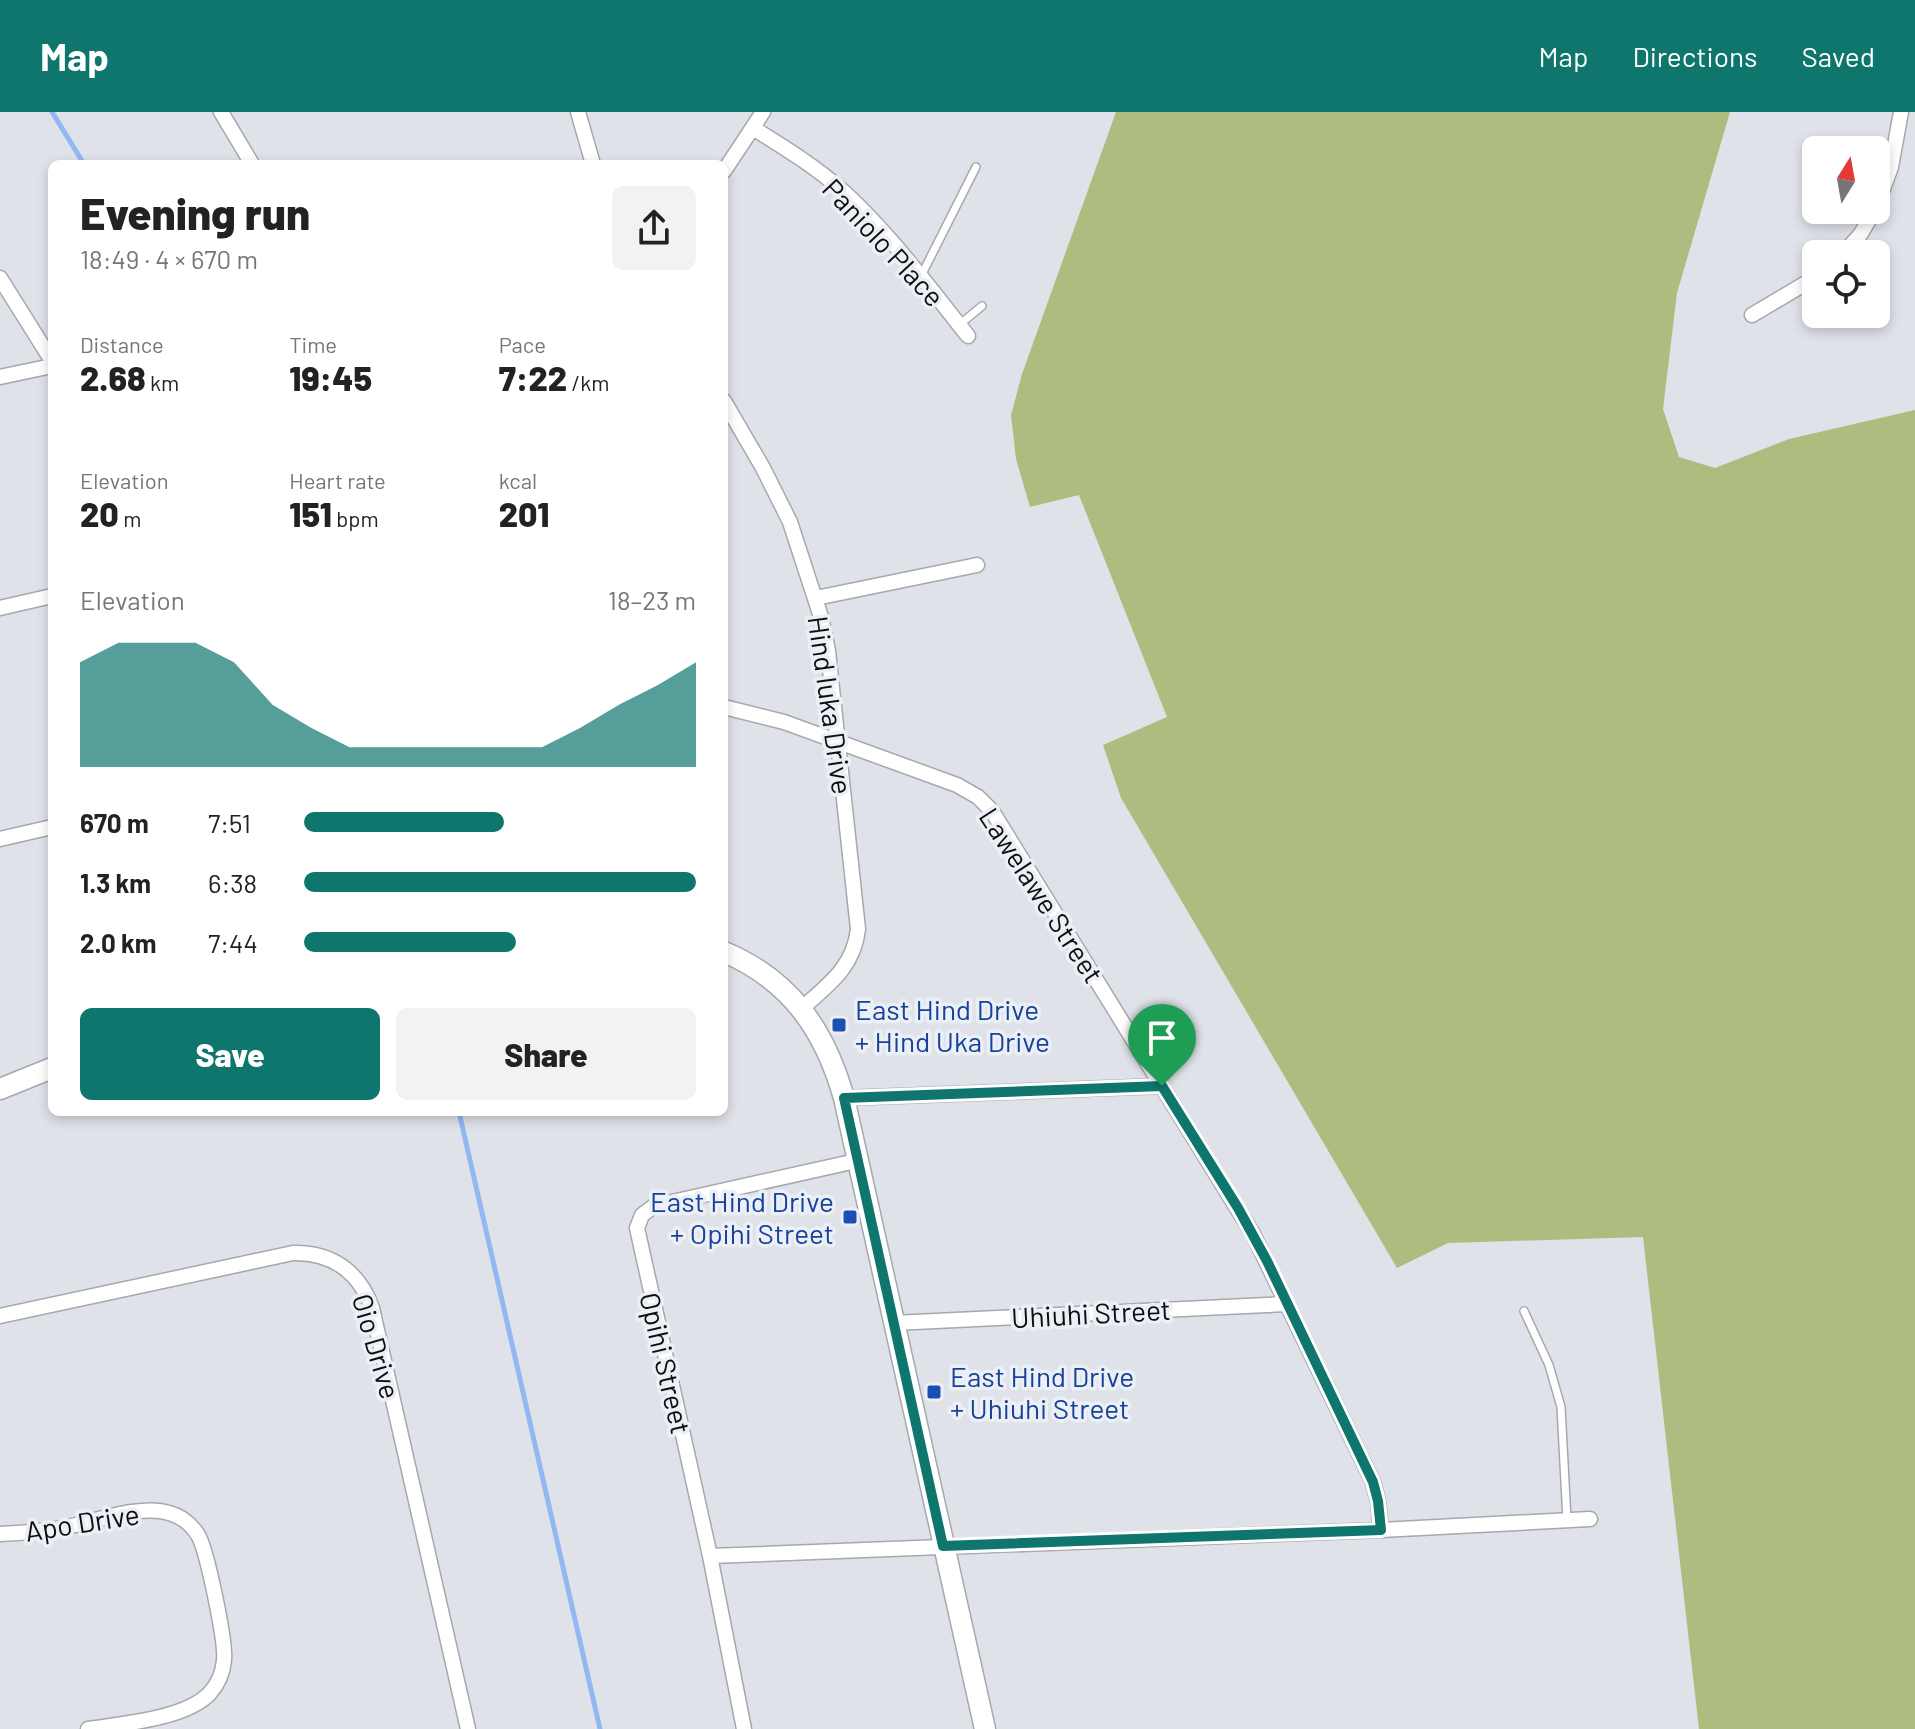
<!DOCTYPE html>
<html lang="en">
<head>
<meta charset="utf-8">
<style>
  body { margin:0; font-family:Barlow,sans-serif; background:#f2f2f2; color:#222; height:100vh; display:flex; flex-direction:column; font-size:30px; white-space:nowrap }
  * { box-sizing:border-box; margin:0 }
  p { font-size:26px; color:#767676 }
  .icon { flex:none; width:44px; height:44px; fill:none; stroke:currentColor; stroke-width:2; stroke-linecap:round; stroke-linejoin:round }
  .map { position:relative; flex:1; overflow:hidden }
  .side { position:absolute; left:48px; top:48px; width:680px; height:956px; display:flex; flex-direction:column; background:#fff; border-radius:12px; box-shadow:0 4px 12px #0003 }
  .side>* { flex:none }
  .needle { width:52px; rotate:11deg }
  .controls { position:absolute; left:1802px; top:24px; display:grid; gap:16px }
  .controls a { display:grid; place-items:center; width:88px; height:88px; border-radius:12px; background:#fff; box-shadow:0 4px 12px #0003; font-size:40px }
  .pin { position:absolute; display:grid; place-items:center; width:68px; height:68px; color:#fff; margin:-82px -34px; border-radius:50% 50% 50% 0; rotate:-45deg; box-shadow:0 0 8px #0007 }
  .pin .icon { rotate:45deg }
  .round { display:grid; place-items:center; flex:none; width:84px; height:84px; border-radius:12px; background:#f2f2f2 }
  .overview { display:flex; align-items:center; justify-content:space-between; height:136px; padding:0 32px }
  h1 { font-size:44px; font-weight:800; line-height:60px }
  .metrics { display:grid; grid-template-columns:repeat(3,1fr); gap:12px; height:136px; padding:8px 32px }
  .metrics div { display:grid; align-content:center }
  .metrics b { font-size:34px; font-weight:800 }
  .metrics small { font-size:22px; font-weight:400 }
  .metrics p { font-size:22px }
  .chart { height:224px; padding:16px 32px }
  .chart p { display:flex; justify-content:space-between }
  .chart svg { width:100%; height:144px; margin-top:8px; fill:#0f766e; opacity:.7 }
  .cta { display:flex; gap:16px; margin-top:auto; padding:16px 32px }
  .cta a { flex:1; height:92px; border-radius:12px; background:#0f766e; color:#fff; font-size:32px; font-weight:800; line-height:92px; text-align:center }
  .cta a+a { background:#f2f2f2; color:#222 }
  ul { padding:0 32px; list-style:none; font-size:26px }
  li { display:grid; grid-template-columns:128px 96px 1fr; align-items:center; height:60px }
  li i { height:20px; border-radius:10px; background:#0f766e }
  header { display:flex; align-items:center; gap:48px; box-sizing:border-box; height:112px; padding:0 40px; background:#0f766e; color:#fff }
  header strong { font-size:38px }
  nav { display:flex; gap:44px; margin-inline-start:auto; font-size:28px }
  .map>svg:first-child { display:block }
</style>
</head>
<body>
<header>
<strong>Map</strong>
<nav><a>Map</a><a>Directions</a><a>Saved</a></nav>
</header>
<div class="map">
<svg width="1915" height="1617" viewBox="0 0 1915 1617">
  <rect width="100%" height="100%" fill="#e0e2e9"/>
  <path fill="#adbd7f" d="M 1116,0 L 1730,0 L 1677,181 L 1663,297 L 1679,345 L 1715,356 L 1789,327 L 1915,298 L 1915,1617 L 1699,1617 L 1643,1125 L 1448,1131 L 1397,1156 L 1121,686 L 1103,633 L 1167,605 L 1079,383 L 1030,395 L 1016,347 L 1011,303 L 1022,262 Z"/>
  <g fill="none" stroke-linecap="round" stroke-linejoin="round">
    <path stroke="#93b7f2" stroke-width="5" d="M 52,0 L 84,52
      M 459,1000 L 600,1617"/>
    <g stroke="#a6a8ae" stroke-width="10">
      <path id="lane" d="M 921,164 L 976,55
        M 959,213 L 982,194
        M 1524,1199 L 1549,1253 L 1561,1295 L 1567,1408"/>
    </g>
    <g stroke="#a6a8ae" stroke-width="17">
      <path id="street" d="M 221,0 L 252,52
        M 578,0 L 593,52
        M 753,16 C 785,36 816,55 844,80 C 890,122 929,175 968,224
        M 724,59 L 763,0
        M 1876,96 L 1891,55 L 1901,0
        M 1843,142 L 1860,123 L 1875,98
        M 0,166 L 52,249
        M 1752,203 L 1816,165
        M 0,265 L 52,254
        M 724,289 L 763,356 L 790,410 L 821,505 L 828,539 L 858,817 C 854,855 828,873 801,897
        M 816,486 L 977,453
        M 0,496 L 52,484
        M 724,595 L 784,610 L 957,673 L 978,685 L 992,699 L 1253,1122 L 1373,1370 L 1378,1389 L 1381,1418
        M 0,727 L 52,715
        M 844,986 L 1162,974
        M 0,1204 L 293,1141 C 331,1140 359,1159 372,1196 L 468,1617
        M 894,1211 L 1287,1192
        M 0,1422 C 22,1421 45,1419 67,1415 C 96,1409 142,1392 169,1401 C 181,1404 191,1412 198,1423 C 207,1438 226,1530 224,1548 C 223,1560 218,1572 210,1581 C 186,1607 121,1612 88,1617
        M 710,1444 L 1381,1418 L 1590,1407
        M 744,1617 L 710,1444 L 637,1116 L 642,1103 L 654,1094 L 856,1049"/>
    </g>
    <g stroke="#a6a8ae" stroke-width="23">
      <path id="secondary" d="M 724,840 C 791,868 825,919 844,986 L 985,1617
        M 0,977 L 52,956"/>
    </g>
    <use href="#lane" stroke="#fff" stroke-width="7"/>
    <use href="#street" stroke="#fff" stroke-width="14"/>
    <use href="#secondary" stroke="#fff" stroke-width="20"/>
  </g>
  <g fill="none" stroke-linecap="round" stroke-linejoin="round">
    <g stroke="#fff" stroke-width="16">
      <path id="route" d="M 1162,974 L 1238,1096 L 1267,1149 L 1373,1370 L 1378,1389 L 1381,1418 L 943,1434 L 844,986 Z"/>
    </g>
    <use href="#route" stroke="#0f766e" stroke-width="10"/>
  </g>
  <g fill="#1a4fb4" stroke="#edeff6" stroke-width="3">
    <rect x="831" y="905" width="16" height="16" rx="4"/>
    <rect x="842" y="1097" width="16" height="16" rx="4"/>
    <rect x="926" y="1272" width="16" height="16" rx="4"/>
  </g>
  <g text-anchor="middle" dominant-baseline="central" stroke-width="7" stroke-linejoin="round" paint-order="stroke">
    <g font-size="28" fill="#0d0e10" stroke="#edeff6">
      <text transform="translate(884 130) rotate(47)">Paniolo Place</text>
      <text transform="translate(831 593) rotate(82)">Hind Iuka Drive</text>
      <text transform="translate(1042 783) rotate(57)">Lawelawe Street</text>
      <text transform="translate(1091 1201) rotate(-3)">Uhiuhi Street</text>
      <text transform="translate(377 1234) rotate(74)">Oio Drive</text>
      <text transform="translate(666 1251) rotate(77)">Opihi Street</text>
      <text transform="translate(82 1410) rotate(-9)">Apo Drive</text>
    </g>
    <g font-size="28" fill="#164399" stroke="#edeff6" text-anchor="start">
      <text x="855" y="897">East Hind Drive<tspan x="855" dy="32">+ Hind Uka Drive</tspan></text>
      <text x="834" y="1089" text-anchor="end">East Hind Drive<tspan x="834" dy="32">+ Opihi Street</tspan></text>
      <text x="950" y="1264">East Hind Drive<tspan x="950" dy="32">+ Uhiuhi Street</tspan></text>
    </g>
  </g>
</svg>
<div class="controls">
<a><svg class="needle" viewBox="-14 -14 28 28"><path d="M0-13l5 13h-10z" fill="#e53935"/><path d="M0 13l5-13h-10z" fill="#767676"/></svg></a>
<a><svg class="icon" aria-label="locate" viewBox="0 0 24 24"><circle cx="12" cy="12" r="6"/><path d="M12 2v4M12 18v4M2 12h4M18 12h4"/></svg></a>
</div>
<div class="pin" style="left:1162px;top:974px;background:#1e9e55"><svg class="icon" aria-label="arrive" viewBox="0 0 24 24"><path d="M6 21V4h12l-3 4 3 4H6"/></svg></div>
<section class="side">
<div class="overview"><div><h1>Evening run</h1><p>18:49 · 4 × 670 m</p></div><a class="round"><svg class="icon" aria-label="share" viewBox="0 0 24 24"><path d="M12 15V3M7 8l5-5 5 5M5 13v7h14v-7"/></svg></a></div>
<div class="metrics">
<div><p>Distance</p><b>2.68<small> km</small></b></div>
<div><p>Time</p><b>19:45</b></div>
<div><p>Pace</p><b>7:22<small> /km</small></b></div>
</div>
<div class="metrics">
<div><p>Elevation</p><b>20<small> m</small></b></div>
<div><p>Heart rate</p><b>151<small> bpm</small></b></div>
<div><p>kcal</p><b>201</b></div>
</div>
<div class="chart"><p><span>Elevation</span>18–23 m</p>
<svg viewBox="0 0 160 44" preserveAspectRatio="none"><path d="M0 44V12L10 6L20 6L30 6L40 12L50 25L60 32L70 38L80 38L90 38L100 38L110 38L120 38L130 32L140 25L150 19L160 12V44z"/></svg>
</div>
<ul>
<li><b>670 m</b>7:51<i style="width:51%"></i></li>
<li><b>1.3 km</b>6:38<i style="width:100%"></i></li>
<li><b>2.0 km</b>7:44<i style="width:54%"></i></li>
</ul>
<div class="cta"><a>Save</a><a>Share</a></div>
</section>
</div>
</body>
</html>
